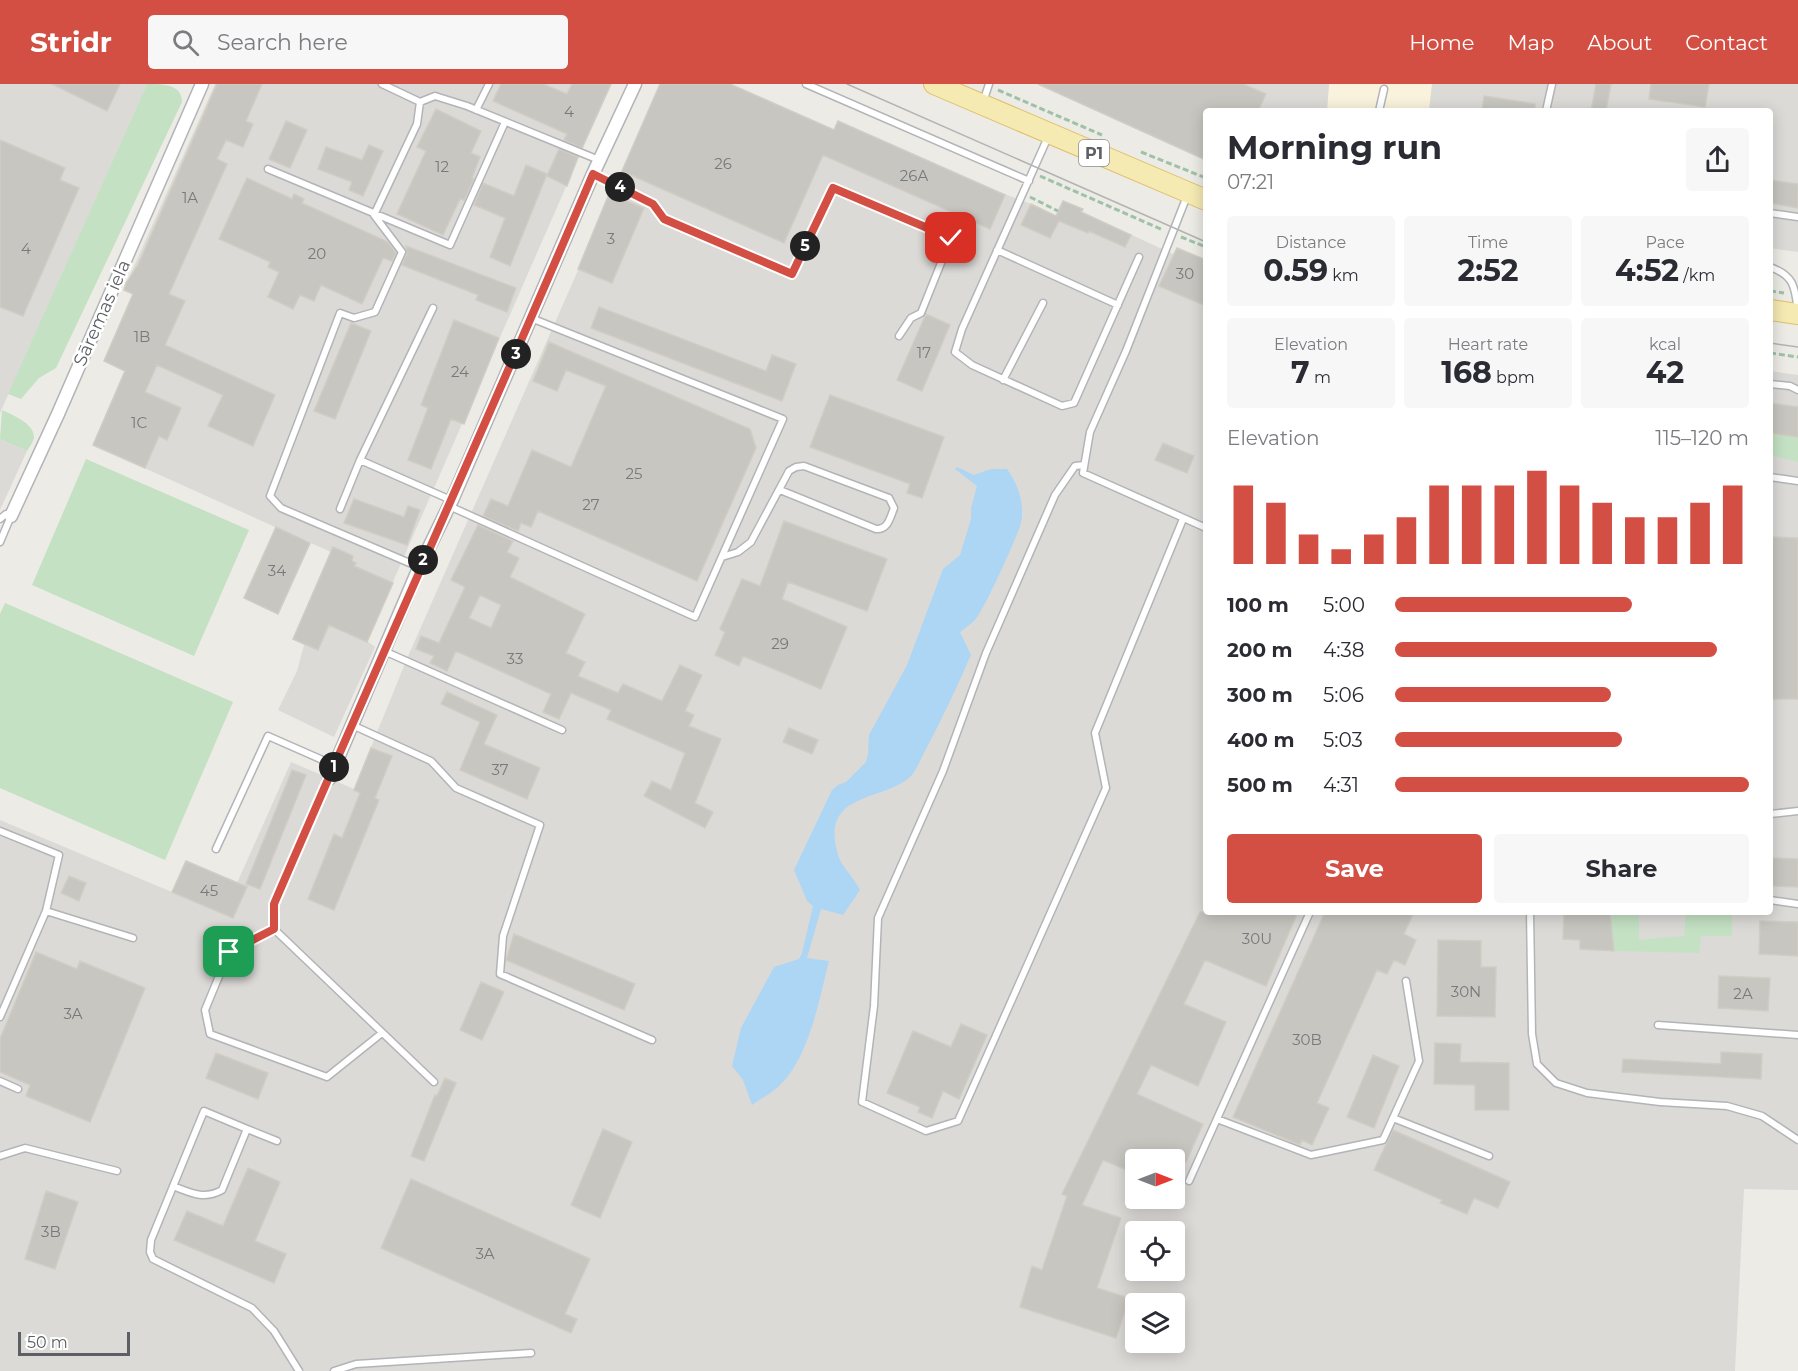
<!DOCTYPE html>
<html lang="en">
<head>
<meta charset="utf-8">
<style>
  body { margin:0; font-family:Montserrat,sans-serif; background:#f7f7f7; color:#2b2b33; height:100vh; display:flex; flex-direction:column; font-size:22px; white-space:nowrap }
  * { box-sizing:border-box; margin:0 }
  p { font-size:20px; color:#7c7c81 }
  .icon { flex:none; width:33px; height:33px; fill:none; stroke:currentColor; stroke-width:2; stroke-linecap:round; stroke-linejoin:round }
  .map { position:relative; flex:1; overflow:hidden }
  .drawer { position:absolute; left:1203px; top:24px; width:570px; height:807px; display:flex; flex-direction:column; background:#fff; border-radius:6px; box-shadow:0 3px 15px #0003 }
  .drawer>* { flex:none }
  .needle { width:39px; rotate:90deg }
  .fabs { position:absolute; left:1125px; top:1065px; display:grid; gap:12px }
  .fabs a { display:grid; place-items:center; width:60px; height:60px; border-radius:6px; background:#fff; box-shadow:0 3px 15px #0003; font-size:30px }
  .scale { position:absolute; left:18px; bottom:15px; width:112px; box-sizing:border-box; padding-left:6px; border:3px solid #5c5f63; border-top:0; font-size:16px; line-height:21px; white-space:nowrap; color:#5c5f63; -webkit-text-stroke:4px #fff; paint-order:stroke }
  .pin { position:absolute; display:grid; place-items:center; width:51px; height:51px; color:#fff; margin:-26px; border-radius:12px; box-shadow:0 3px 9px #0006 }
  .km { position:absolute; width:30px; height:30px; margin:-15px; border-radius:50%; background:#222; color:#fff; font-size:16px; line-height:30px; text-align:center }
  .round { display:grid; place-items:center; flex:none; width:63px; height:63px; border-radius:6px; background:#f7f7f7 }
  .head { display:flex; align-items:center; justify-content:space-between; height:102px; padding:0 24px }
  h1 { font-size:33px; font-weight:700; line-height:45px }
  .figures { display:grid; grid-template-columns:repeat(3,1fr); gap:9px; height:102px; padding:6px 24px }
  .figures div { display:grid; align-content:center; border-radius:6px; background:#f7f7f7; text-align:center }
  .figures b { font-size:30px; font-weight:700 }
  .figures small { font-size:16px; font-weight:400 }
  .figures p { font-size:16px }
  .chart { height:168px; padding:12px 24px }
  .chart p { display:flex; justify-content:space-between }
  .chart svg { width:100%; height:108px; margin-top:6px; stroke:#d34f44; stroke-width:6 }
  .action { display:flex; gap:12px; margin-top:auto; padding:12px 24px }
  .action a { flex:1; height:69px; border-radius:6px; background:#d34f44; color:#fff; font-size:24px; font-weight:700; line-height:69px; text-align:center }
  .action a+a { background:#f7f7f7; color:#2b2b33 }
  ul { padding:0 24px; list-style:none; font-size:20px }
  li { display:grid; grid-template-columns:96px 72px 1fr; align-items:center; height:45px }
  li i { height:15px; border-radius:8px; background:#d34f44 }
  header { display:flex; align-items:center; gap:36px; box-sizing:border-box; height:84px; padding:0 30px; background:#d34f44; color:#fff }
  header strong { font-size:28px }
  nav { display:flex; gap:33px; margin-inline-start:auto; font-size:21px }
  .search { width:420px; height:54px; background:#f7f7f7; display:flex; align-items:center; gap:15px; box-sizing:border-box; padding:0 21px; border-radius:6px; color:#7c7c81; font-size:22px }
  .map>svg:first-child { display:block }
</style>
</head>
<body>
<header>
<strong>Stridr</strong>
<div class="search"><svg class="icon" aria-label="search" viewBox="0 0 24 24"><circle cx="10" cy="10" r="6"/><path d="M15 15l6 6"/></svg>Search here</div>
<nav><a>Home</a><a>Map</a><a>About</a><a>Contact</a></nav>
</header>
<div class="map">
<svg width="1798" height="1287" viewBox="0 0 1798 1287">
  <rect width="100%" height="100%" fill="#edebe5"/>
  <path fill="#f9f3dd" d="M 1329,0 L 1432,0 L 1429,27 L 1327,27 Z"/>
  <path fill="#dcdad7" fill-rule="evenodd" d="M 0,0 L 147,0 L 0,329 Z
    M 215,0 L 611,0 L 367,557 L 375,563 L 334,653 L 278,626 L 297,587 L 304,561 L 293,555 L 331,468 L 93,361 L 121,298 L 134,291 L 104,277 L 134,211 L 124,205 Z
    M 660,0 L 730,0 L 834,46 L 1031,120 L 1056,132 L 1063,117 L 1083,125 L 1082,128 L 1173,170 L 1177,164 L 1206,176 L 1206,828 L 1770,828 L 1770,287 L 1798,291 L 1798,1106 L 1744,1105 L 1735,1287 L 0,1287 L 0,736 L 172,808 L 186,777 L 237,799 L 291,678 L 354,705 L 406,577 ZM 1136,1076 L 1174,1076 L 1174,1114 L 1136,1114 ZM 1136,1148 L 1174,1148 L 1174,1186 L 1136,1186 ZM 1136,1220 L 1174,1220 L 1174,1258 L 1136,1258 Z
    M 1038,0 L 1329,0 L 1327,27 L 1206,27 Z
    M 1432,0 L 1798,0 L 1798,168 L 1770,164 L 1770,27 L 1429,27 Z
    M 0,355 L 27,367 L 0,426 Z"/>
  <path fill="#c4e1c4" d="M 147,0 C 163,0 182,0 182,18 L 56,284 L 39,294 L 21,315 L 8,310 Z
    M 2,326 C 12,331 35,339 34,354 C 33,358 29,364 27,367 L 0,355 Z
    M 1770,349 L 1798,353 L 1798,378 L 1770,371 Z
    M 86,375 L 249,446 L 194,572 L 32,501 Z
    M 5,519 L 233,618 L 165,776 L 0,704 L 0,530 Z
    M 1610,828 L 1639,828 L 1639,856 L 1684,852 L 1686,828 L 1732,828 L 1732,852 L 1701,852 L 1699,869 L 1614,867 Z"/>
  <path fill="#add5f4" d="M 957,383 L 974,391 L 991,385 L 1007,385 C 1018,400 1025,420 1021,439 C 1017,453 984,527 974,537 C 970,541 965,544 960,548 L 971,571 C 957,603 942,635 925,667 C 921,674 917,685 912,691 C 884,719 819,706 838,771 C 840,780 855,795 860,806 L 843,831 L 821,825 L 807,874 L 829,877 C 819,916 809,975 778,1003 C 770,1010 760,1015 752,1021 L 743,996 L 732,982 L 741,944 L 774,883 L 799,875 L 802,869 L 813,822 L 807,817 L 794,786 L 832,706 L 838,701 L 846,698 L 866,678 L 868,670 L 869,651 L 907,581 L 943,485 L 960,471 L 971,435 L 971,424 L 977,402 L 955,385 Z"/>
  <path fill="#c8c6c1" stroke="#d1cdc4" stroke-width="1.5" fill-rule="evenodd" d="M 52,0 L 120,0 L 107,27 Z
    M 217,0 L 262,0 L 246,37 L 253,40 L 243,63 L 226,56 L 217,75 L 227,80 L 169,210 L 185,217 L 165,261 L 275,311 L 253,362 L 208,342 L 223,311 L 157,281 L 145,308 L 181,324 L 167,356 L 159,352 L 145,384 L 93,361 L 125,287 L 104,277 L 133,210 L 124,206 L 126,199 L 138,181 Z
    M 501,0 L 543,0 L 567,10 L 572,0 L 611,0 L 582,64 L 564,56 L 567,50 L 493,17 Z
    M 660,0 L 730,0 L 834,46 L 838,37 L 1005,111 L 990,145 L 823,71 L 784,159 L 622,87 Z
    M 1038,0 L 1243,0 L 1266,10 L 1258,27 L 1206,27 L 1206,76 Z
    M 1596,0 L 1611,0 L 1606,27 L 1591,27 Z
    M 1651,0 L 1709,0 L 1705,23 L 1649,15 Z
    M 1484,12 L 1535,20 L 1535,27 L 1482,27 Z
    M 436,25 L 481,47 L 471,69 L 480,73 L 472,94 L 474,95 L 464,116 L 460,115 L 443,151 L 397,130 L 426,67 L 417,63 Z
    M 286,37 L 307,46 L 290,84 L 269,75 Z
    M 0,56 L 65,84 L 60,96 L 79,104 L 23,232 L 0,223 Z
    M 369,61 L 383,67 L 363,112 L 349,106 L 352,98 L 318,85 L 326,63 L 362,76 Z
    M 559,65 L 578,73 L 567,102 L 547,92 Z
    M 526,81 L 547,90 L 510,182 L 490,173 L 505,134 L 474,121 L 483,99 L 514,112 Z
    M 247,94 L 292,115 L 294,110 L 304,115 L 302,119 L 388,158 L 396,169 L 392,177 L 383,174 L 362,220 L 321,201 L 314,217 L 300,211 L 293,225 L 268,213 L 279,188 L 268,183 L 270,178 L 219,155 Z
    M 1770,96 L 1798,100 L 1798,124 L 1770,119 Z
    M 609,110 L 644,124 L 612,199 L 578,185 Z
    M 1063,117 L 1083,125 L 1081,128 L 1131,151 L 1125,163 L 1089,147 L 1088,149 L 1059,137 L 1050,154 L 1021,141 L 1031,120 L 1056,132 Z
    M 406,162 L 516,204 L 507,228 L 476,216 L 478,211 L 402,181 L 407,170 Z
    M 1177,164 L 1206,176 L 1206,222 L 1159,202 Z
    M 599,223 L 766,287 L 772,271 L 796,280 L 782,317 L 591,244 Z
    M 926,230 L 950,241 L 922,307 L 897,296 Z
    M 454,236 L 499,254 L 464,340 L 451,335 L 431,385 L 408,376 L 428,324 L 421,321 Z
    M 351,239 L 371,247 L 335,335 L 314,327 Z
    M 549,258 L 750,345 L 756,364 L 697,497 L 538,427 L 531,443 L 521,439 L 518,447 L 483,432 L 491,415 L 508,422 L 532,366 L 571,383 L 606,302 L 566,286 L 557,307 L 533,297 Z
    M 830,311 L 944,353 L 922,414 L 907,409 L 910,400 L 810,363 Z
    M 1770,319 L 1798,323 L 1798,353 L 1770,349 Z
    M 1163,359 L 1194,372 L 1187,389 L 1155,376 Z
    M 354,415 L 404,433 L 408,422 L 420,426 L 407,461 L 344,439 Z
    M 784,437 L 887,475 L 867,527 L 788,498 L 782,515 L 847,543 L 821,605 L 743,572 L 739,582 L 715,571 L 725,548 L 720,545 L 742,495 L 760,502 Z
    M 478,441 L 513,457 L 507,468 L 519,474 L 510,493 L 585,530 L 566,569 L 585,578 L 578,592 L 618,609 L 623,600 L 662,617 L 680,581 L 702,591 L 685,627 L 694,631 L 689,642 L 721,655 L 695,719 L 713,728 L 705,744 L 644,712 L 652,697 L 671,706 L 685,669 L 607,635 L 611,626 L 571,609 L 559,635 L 543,628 L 551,610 L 456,567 L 447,587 L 430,579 L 434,572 L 416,565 L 421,552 L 439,559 L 465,503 L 451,496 ZM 480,511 L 501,521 L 491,544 L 469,534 Z
    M 276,443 L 310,459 L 278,530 L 244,514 Z
    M 1770,453 L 1798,454 L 1798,615 L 1770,615 Z
    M 333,463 L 353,472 L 352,477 L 356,479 L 354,482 L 393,499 L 367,558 L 329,541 L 318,566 L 293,555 Z
    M 447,608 L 497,631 L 484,660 L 540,684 L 527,715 L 460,686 L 480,638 L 441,620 Z
    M 789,644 L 818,656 L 812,670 L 783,658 Z
    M 371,664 L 392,672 L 375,714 L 379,716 L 334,826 L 308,815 L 334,750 L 342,754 L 360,709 L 354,706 Z
    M 292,686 L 306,691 L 260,805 L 246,800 Z
    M 1772,774 L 1798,775 L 1798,803 L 1771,802 Z
    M 186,777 L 247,803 L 233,834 L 172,808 Z
    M 69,792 L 86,799 L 79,817 L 61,809 Z
    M 1200,828 L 1298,828 L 1266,902 L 1205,876 L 1184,920 L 1226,938 L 1198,1002 L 1151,981 L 1137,1010 L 1203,1040 L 1186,1078 L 1165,1068 L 1162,1076 L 1136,1076 L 1136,1090 L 1103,1076 L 1082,1121 L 1121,1134 L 1097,1204 L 1129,1214 L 1116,1254 L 1020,1223 L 1032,1182 L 1042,1186 L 1067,1112 L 1062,1110 Z
    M 1325,828 L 1414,828 L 1404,850 L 1416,856 L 1405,881 L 1394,876 L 1387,890 L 1377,886 L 1317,1019 L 1329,1024 L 1312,1061 L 1302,1056 L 1300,1061 L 1233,1033 Z
    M 1564,828 L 1610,828 L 1614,867 L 1580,865 L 1580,856 L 1563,855 Z
    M 1760,837 L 1798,838 L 1798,872 L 1759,870 Z
    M 514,850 L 635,900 L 624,926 L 506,876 Z
    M 1438,856 L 1481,857 L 1481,883 L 1496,883 L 1495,933 L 1437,932 Z
    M 36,868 L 77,885 L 80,877 L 145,904 L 90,1038 L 26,1012 L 30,1001 L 0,988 L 0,955 Z
    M 1719,892 L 1770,894 L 1768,927 L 1718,924 Z
    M 481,898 L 504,908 L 482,956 L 460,946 Z
    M 961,940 L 987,951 L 959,1015 L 943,1007 L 932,1034 L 918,1028 L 920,1023 L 887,1009 L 913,947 L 951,963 Z
    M 1435,959 L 1461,960 L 1460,978 L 1509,979 L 1509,1026 L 1475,1026 L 1475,1001 L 1434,1000 Z
    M 1721,968 L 1762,970 L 1761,995 L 1622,988 L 1623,975 L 1721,980 Z
    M 216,969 L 268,989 L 258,1015 L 206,994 Z
    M 1373,971 L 1399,982 L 1374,1044 L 1347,1033 Z
    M 445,994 L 456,999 L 424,1077 L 411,1072 L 435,1011 L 437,1012 Z
    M 603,1045 L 632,1058 L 600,1134 L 571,1121 Z
    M 1393,1046 L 1510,1098 L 1498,1124 L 1474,1114 L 1467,1130 L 1440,1119 L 1442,1116 L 1374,1086 Z
    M 248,1084 L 280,1098 L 255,1157 L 286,1170 L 274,1199 L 174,1156 L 187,1127 L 223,1142 Z
    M 411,1095 L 590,1175 L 565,1230 L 577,1235 L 571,1249 L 381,1164 Z
    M 46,1107 L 78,1118 L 55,1185 L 25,1175 Z"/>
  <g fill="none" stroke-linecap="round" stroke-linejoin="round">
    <g stroke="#b2b4b8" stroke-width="9">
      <path id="service" d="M 382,0 L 420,18 L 435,12 L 467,22 L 599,76
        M 806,0 L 1029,97
        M 983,18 L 989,0
        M 476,26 L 489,0
        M 1379,27 L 1384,5
        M 1546,27 L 1552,0
        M 1048,53 L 962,245 L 955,268 L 972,281 L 1062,322 L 1074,319 L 1139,173
        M 268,85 L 450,161 L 505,38
        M 593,90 L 653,120 L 664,135 L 792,190 L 833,104 L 951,154 L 921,229 L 911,234 L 899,252
        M 1187,112 L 1126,267 L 1090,348 L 1083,389 L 1206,444
        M 1770,129 L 1798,133
        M 997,166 L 1118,221
        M 1770,183 C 1795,192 1795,204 1798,228
        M 1003,296 L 1043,219
        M 1770,300 L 1790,302 L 1798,306
        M 360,376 L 451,416
        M 1084,381 L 1075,382 L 1055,411 L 986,569 L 943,687 L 878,834 L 874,922 L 862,1018 L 926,1047 L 958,1037 L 1106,704 L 1095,649 L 1183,435
        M 1770,393 L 1798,397
        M 449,422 L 695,533 L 783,335 L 531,234
        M 340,425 L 360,376 L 433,224
        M 0,435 L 6,430 L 11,432 L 0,458
        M 722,473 L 738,468 L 751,458 L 789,387 L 796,383 L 804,382 L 889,414 L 894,424 C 890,434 888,446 876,445 L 780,406
        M 419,483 L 281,424 L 270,412 L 340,229 L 354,234 L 375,228 L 402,168 L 374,131 L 417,40 L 420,18
        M 384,567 L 562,646
        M 352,641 L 431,677 L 456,704 L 540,741 L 503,852 L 500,890 L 652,956
        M 329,695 L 275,820 L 274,845 L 434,998
        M 1770,730 L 1798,727
        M 0,747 L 59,771 L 46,827 L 0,933
        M 216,765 L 268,652 L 334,681
        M 1770,816 L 1798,820
        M 46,827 L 133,854
        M 1530,828 L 1532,950 L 1537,980 L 1556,999 L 1587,1009 L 1660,1018 L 1727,1022 L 1762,1032 L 1798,1056
        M 274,845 L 229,868 L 205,926 L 210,950 L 327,993 L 382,949
        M 1658,941 L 1798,951
        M 0,997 L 18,1005
        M 1393,1034 L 1489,1072
        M 1217,1035 L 1311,1071 L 1383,1056 L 1419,977 L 1406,897
        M 247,1045 L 277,1057
        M 0,1072 L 25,1064 L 117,1087
        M 1189,1097 L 1310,828
        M 173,1102 C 191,1109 204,1116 222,1106 L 247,1045 L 204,1027 L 151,1156 L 150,1168 L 153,1175 L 252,1224 L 274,1247 L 299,1287
        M 334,1287 L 356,1280 L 531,1269"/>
    </g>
    <g stroke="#b2b4b8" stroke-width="15">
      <path id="minor" d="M 11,432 L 58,330 L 202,0
        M 329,695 L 419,484 L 452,416 L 593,90 L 635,0"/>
    </g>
    <g stroke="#dfbf6b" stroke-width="22">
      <path id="primary" d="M 934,0 L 1206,116
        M 1770,226 L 1798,230"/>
    </g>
    <path stroke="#9ec1a8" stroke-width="3" stroke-dasharray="6 3" stroke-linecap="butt" d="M 998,6 L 1102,51
      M 1141,68 L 1206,94
      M 1040,92 L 1163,146
      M 1030,113 L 1058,127
      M 1181,153 L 1206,163
      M 1770,207 L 1784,209
      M 1770,269 L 1798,273"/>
    <use href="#service" stroke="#fff" stroke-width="6"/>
    <use href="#minor" stroke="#fff" stroke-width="12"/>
    <use href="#primary" stroke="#f5eab2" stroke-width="20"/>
    <path stroke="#b2b3b3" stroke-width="1.5" d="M 847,0 L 1206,158
      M 1770,259 L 1798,263"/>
  </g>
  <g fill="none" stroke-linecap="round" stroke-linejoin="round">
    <g stroke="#fff" stroke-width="12">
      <path id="route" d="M 229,868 L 274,845 L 274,820 C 379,576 489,334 593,90 L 653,120 L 664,135 L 792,190 L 833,104 L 951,154"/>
    </g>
    <use href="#route" stroke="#d34f44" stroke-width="8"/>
  </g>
  <g text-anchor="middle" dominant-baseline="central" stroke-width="5" stroke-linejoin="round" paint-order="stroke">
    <g font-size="15" fill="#77797a">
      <text x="569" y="27">4</text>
      <text x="723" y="79">26</text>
      <text x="442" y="82">12</text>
      <text x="914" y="91">26A</text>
      <text x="190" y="113">1A</text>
      <text x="611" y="154">3</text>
      <text x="26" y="164">4</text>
      <text x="317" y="169">20</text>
      <text x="1185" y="189">30</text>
      <text x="142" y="252">1B</text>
      <text x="924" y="268">17</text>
      <text x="460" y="287">24</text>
      <text x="139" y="338">1C</text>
      <text x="634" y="389">25</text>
      <text x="591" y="420">27</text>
      <text x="277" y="486">34</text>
      <text x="780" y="559">29</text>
      <text x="515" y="574">33</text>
      <text x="500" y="685">37</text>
      <text x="209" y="806">45</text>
      <text x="1257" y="854">30U</text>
      <text x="1466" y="907">30N</text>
      <text x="1743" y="909">2A</text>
      <text x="73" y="929">3A</text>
      <text x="1307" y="955">30B</text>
      <text x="51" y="1147">3B</text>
      <text x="485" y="1169">3A</text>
    </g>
    <rect fill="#fff" stroke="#8d8f92" stroke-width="1.5" x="1079" y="56" width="30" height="26" rx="4.5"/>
    <g font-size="16" font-weight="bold" fill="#5c5f63">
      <text x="1094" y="69">P1</text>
    </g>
    <g font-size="18" fill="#5c5f63" stroke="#fff">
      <text transform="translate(102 229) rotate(-66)">Sāremas iela</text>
    </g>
  </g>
</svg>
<div class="fabs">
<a><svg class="needle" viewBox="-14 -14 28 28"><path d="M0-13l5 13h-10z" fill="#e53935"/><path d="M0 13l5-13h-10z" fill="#7c7c81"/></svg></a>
<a><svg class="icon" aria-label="locate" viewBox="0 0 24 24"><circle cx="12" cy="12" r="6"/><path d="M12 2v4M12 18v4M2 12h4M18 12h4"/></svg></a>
<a><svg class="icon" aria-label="layers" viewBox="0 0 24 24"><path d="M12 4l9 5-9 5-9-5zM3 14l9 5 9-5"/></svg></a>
</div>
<div class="scale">50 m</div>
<div class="pin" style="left:229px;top:868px;background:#1e9e55"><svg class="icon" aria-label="arrive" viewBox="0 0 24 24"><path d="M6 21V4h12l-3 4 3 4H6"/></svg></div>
<div class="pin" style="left:951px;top:154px;background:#d93025"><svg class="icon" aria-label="check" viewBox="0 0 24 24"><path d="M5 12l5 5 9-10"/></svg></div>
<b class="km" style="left:334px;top:683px">1</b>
<b class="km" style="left:423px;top:476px">2</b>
<b class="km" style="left:516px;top:270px">3</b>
<b class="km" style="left:620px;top:103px">4</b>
<b class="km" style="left:805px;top:162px">5</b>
<section class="drawer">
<div class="head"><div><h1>Morning run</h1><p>07:21</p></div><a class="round"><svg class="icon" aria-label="share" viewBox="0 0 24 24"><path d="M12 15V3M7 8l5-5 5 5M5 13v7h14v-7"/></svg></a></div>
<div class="figures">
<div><p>Distance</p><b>0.59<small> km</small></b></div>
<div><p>Time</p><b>2:52</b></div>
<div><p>Pace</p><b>4:52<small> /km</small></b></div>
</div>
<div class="figures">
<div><p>Elevation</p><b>7<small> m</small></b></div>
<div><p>Heart rate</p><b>168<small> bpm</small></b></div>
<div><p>kcal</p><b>42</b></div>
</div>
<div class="chart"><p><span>Elevation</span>115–120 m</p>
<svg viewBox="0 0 160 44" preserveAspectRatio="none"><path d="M5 44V12M15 44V19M25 44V32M35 44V38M45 44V32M55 44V25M65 44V12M75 44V12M85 44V12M95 44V6M105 44V12M115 44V19M125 44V25M135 44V25M145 44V19M155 44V12"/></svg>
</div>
<ul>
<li><b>100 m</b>5:00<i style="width:67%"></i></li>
<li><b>200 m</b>4:38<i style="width:91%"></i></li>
<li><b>300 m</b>5:06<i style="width:61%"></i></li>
<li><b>400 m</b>5:03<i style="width:64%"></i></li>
<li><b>500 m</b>4:31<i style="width:100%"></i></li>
</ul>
<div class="action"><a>Save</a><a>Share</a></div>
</section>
</div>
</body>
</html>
